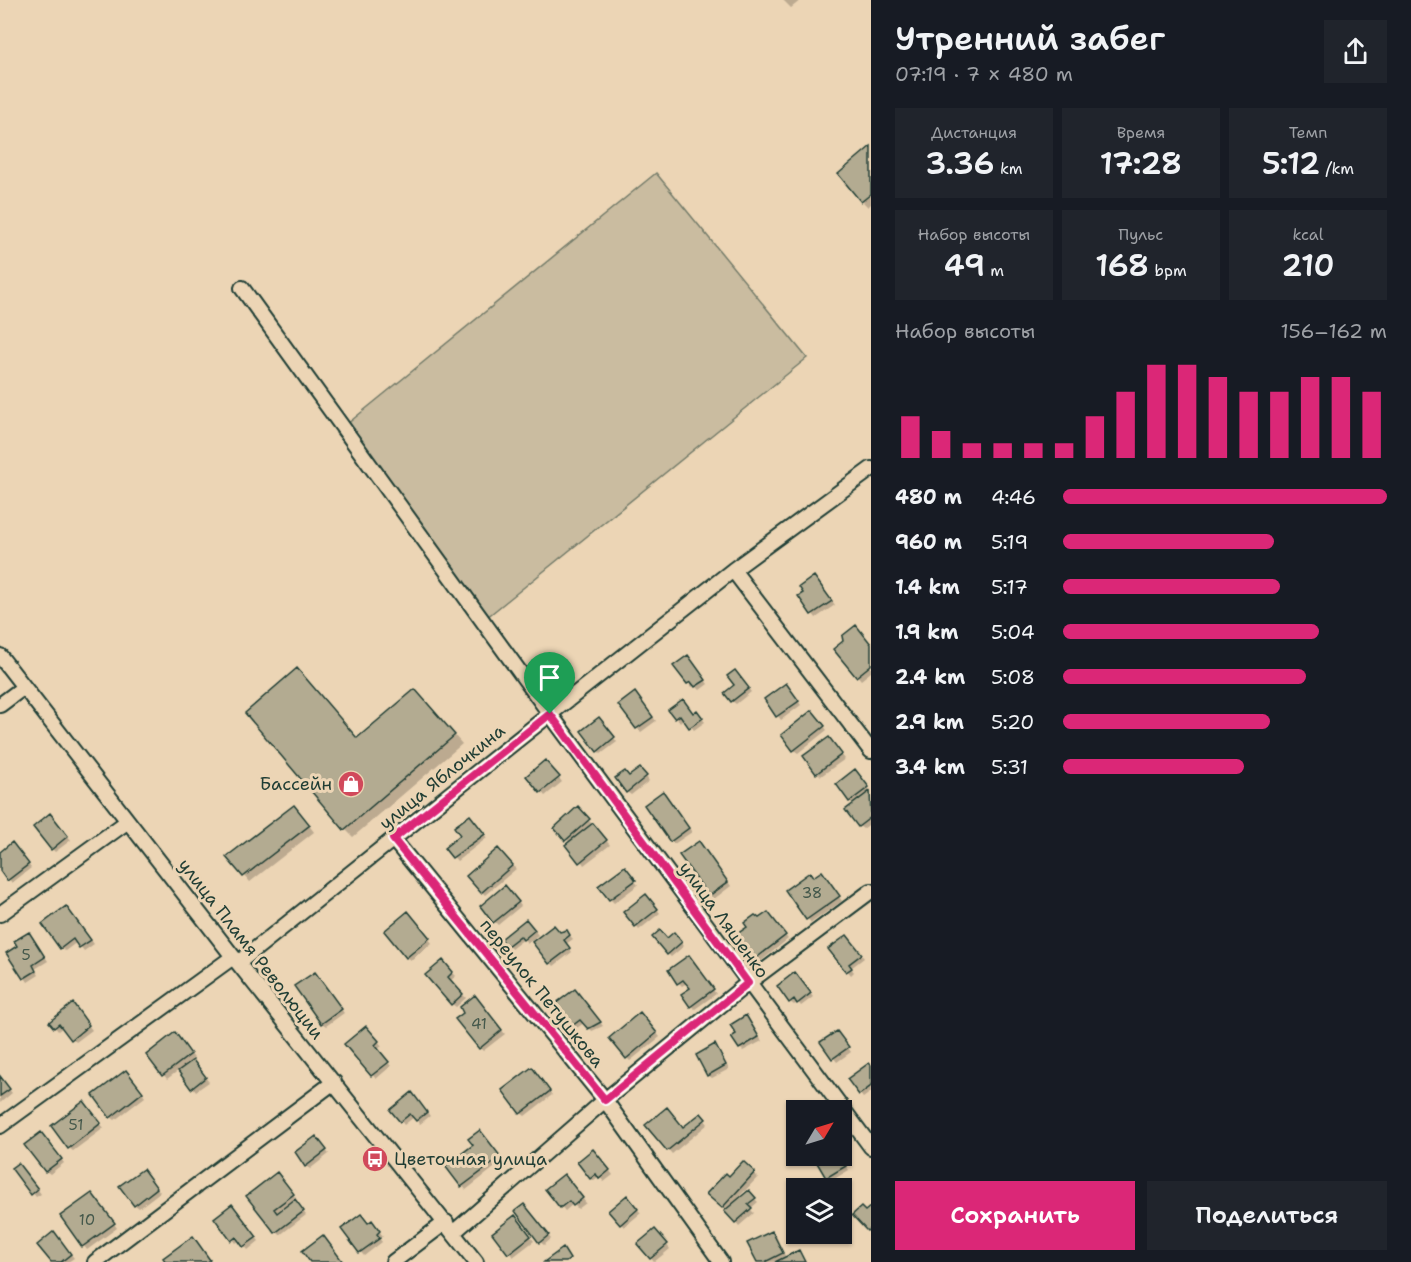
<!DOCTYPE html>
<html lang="ru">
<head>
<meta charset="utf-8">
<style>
  body { margin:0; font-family:"Shantell Sans",sans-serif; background:#20242c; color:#f1f3f6; height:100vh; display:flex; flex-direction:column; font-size:22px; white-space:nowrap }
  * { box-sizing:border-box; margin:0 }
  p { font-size:20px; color:#9ea1a6 }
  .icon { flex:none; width:33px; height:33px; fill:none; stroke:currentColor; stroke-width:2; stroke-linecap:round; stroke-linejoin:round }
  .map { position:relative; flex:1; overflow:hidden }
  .sheet { display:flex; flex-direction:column; background:#171b24; width:540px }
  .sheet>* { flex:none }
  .needle { width:39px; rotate:52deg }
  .buttons { position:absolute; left:786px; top:1100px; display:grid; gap:12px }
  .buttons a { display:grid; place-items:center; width:66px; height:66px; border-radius:0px; background:#171b24; box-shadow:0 2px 4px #0004; font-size:30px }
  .pin { position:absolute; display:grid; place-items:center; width:51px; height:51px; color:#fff; margin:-62px -26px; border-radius:50% 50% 50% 0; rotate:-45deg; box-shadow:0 0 6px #0007 }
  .pin .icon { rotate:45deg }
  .round { display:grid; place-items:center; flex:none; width:63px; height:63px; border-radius:0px; background:#20242c }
  .overview { display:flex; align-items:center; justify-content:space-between; height:102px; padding:0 24px }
  h1 { font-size:33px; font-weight:600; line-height:45px }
  .metrics { display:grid; grid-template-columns:repeat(3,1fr); gap:9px; height:102px; padding:6px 24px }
  .metrics div { display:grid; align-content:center; border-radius:0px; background:#20242c; text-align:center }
  .metrics b { font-size:30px; font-weight:600 }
  .metrics small { font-size:16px; font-weight:400 }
  .metrics p { font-size:16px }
  .chart { height:168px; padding:12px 24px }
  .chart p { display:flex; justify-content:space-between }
  .chart svg { width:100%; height:108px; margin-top:6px; stroke:#db2777; stroke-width:6 }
  .cta { display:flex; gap:12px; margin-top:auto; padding:12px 24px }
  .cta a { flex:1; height:69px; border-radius:0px; background:#db2777; color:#fff; font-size:24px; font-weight:600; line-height:69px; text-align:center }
  .cta a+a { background:#20242c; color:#f1f3f6 }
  ul { padding:0 24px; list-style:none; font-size:20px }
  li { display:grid; grid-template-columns:96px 72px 1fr; align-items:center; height:45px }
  li i { height:15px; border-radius:8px; background:#db2777 }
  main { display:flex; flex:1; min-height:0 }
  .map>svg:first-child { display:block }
</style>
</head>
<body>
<main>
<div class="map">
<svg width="871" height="1262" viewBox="0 0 871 1262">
  <rect width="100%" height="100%" fill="#ecd5b5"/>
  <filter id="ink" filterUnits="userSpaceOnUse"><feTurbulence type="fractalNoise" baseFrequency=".0167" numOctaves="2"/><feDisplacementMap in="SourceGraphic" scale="12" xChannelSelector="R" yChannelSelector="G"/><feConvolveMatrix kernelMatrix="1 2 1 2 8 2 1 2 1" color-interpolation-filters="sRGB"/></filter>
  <g filter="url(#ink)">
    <path fill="#cabca0" stroke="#747c6a" stroke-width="1.5" d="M 656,173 L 807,358 L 486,618 L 336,433 Z"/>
    <path fill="#0003" d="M 783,0 L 801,0 L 791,8 Z
      M 871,148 L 871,204 L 868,207 L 862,201 Z
      M 818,581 L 835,605 L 816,618 L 800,596 Z
      M 871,645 L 871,672 L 861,680 L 835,649 Z
      M 691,661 L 708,684 L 700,690 L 695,685 L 692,687 L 675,666 Z
      M 738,676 L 751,692 L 736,704 L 732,701 Z
      M 790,689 L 801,705 L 781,720 L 766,700 Z
      M 639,697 L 656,721 L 641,732 L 637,728 Z
      M 423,699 L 462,744 L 353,837 L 345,829 L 357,740 Z
      M 670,710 L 700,716 L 705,722 L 694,730 L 684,718 L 680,722 Z
      M 816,716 L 827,730 L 798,753 L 794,750 Z
      M 602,722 L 617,742 L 601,754 L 598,751 Z
      M 832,742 L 845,759 L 821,776 L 818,773 Z
      M 549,765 L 562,782 L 545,796 L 528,776 Z
      M 644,773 L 649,781 L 631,795 L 627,792 Z
      M 858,775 L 871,791 L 870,792 L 871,794 L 871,823 L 863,829 L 859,826 L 854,805 L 850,801 Z
      M 666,797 L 692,832 L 674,844 L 671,841 Z
      M 578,808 L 610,845 L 584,865 L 570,843 L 556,828 Z
      M 299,812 L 314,832 L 250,882 L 229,857 Z
      M 53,818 L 71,840 L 55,852 L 52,849 Z
      M 474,820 L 487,838 L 457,861 L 446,848 L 462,836 Z
      M 702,846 L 731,886 L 714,899 L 710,895 Z
      M 16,848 L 31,868 L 12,883 L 0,869 L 0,854 Z
      M 498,850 L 516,869 L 485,895 L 482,892 Z
      M 626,869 L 638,885 L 614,903 L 610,899 Z
      M 825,877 L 842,901 L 811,923 L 787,891 L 814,879 Z
      M 509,890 L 521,906 L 498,925 L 495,922 Z
      M 650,900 L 660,913 L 639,930 L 636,926 Z
      M 70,911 L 94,944 L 84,951 L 77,942 L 65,951 L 61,948 Z
      M 411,917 L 432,943 L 411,960 L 407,957 Z
      M 771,918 L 788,939 L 760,962 L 739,934 Z
      M 530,925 L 538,935 L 527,943 L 524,939 L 511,949 L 508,945 Z
      M 566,931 L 573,939 L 566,944 L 572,952 L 554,966 L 534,942 Z
      M 674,934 L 684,946 L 671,957 L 668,954 L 667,940 Z
      M 32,937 L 48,961 L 35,969 L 39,975 L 28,982 L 8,953 Z
      M 850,940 L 864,958 L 851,968 L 854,972 L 851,975 L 830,950 Z
      M 692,960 L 716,994 L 695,1009 L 691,1006 L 692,989 L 687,983 L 682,986 L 679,983 Z
      M 443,962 L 456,976 L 450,981 L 466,998 L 456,1007 L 452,1004 Z
      M 318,977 L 344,1013 L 326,1026 L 322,1023 Z
      M 798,977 L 813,997 L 801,1006 L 798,1002 L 794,1005 L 790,1002 Z
      M 578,994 L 603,1026 L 592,1031 L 585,1022 L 577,1028 L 573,1025 Z
      M 478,1001 L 505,1034 L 483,1051 L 480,1048 Z
      M 76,1009 L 92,1030 L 76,1042 L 63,1027 L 58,1031 L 51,1022 Z
      M 746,1017 L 762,1041 L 743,1051 L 740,1048 L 738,1035 Z
      M 644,1018 L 660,1037 L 630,1061 L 627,1058 Z
      M 370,1031 L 382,1046 L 377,1050 L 391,1066 L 376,1079 L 347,1044 Z
      M 840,1036 L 851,1052 L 837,1062 L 822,1043 Z
      M 178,1038 L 194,1058 L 191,1060 L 209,1082 L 196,1091 L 179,1070 L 167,1079 L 148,1055 Z
      M 714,1046 L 718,1050 L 729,1069 L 712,1078 L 708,1075 Z
      M 871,1066 L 871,1092 L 863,1098 L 860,1094 Z
      M 535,1072 L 552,1095 L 525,1116 L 521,1113 Z
      M 129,1075 L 145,1097 L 115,1120 L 111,1117 Z
      M 0,1078 L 12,1093 L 0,1103 Z
      M 416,1098 L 430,1116 L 420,1124 L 414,1117 L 404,1125 L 401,1121 Z
      M 88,1107 L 104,1128 L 73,1151 L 69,1148 Z
      M 701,1115 L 708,1124 L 672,1154 L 647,1125 L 684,1129 Z
      M 483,1135 L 503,1161 L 466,1190 L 447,1166 L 475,1145 Z
      M 45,1137 L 64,1163 L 50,1174 L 46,1171 Z
      M 319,1142 L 329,1154 L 310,1169 L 306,1166 Z
      M 597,1154 L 613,1175 L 604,1182 L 600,1177 L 594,1181 L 591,1178 Z
      M 811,1155 L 823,1155 L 816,1160 Z
      M 830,1155 L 840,1155 L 849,1170 L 831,1181 L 827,1177 Z
      M 743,1163 L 758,1177 L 739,1197 L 741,1199 L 748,1192 L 758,1202 L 750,1209 L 754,1213 L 739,1226 L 727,1211 L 708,1194 L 729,1178 Z
      M 22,1168 L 41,1194 L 36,1197 L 13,1169 Z
      M 146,1174 L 160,1192 L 139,1208 L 135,1205 Z
      M 280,1178 L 296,1198 L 294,1200 L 306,1215 L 280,1235 L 249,1196 Z
      M 568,1180 L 586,1203 L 578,1209 L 573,1204 L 565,1211 L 548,1189 Z
      M 96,1198 L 117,1228 L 87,1250 L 62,1216 Z
      M 630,1201 L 641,1213 L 624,1227 L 621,1224 Z
      M 528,1209 L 551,1239 L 544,1245 L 540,1242 Z
      M 235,1210 L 259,1241 L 248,1250 L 240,1240 L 236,1243 L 216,1218 Z
      M 519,1221 L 534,1241 L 513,1257 L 494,1234 Z
      M 369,1224 L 375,1226 L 383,1236 L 379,1238 L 382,1242 L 364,1256 L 343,1229 Z
      M 772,1233 L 776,1236 L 786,1258 L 799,1252 L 806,1262 L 758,1262 Z
      M 659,1235 L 670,1249 L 654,1262 L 639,1244 Z
      M 57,1237 L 74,1258 L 68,1262 L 53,1262 Z"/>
    <path fill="#b3ab91" stroke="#1f3d34" stroke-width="1.5" d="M 871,146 L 871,194 L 861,202 L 838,174 Z
      M 814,576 L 832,601 L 811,615 L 798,596 L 803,593 L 799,587 Z
      M 856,625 L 871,644 L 871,665 L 856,677 L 833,649 L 843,641 L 842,636 Z
      M 688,655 L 706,680 L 695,687 L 691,682 L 687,684 L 673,666 Z
      M 297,668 L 357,738 L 415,689 L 455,735 L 344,830 L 245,713 Z
      M 735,670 L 749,688 L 731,702 L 724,693 L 734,685 L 727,676 Z
      M 786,683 L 799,701 L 776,717 L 764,699 Z
      M 635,692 L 653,717 L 636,729 L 618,705 Z
      M 683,699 L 693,713 L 697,710 L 703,718 L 689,728 L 680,715 L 675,719 L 668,710 Z
      M 812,710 L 825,726 L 793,751 L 781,735 Z
      M 599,717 L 615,737 L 597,752 L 581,731 Z
      M 829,737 L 842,754 L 816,774 L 803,756 Z
      M 545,760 L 560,777 L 540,793 L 526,776 Z
      M 640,768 L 647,776 L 626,793 L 615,778 L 625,771 L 629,776 Z
      M 855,769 L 869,787 L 849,802 L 836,784 Z
      M 663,791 L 689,828 L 670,842 L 644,805 Z
      M 870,791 L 871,817 L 858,827 L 845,810 Z
      M 294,805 L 310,825 L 243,877 L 226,857 Z
      M 578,806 L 590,819 L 565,841 L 554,828 Z
      M 50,813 L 68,836 L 51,850 L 33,827 Z
      M 470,815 L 485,834 L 452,858 L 444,848 L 460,835 L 454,827 Z
      M 593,823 L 607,840 L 579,863 L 565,845 Z
      M 699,841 L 728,882 L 709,896 L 679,855 Z
      M 12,842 L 29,864 L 7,881 L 0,871 L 0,852 Z
      M 498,848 L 513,865 L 481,893 L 466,876 Z
      M 625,866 L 636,880 L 609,900 L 598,886 Z
      M 822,871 L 840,896 L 806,920 L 785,890 L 810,872 L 813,877 Z
      M 505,885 L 519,902 L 493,923 L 480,906 Z
      M 646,894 L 658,909 L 635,927 L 623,912 Z
      M 66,906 L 91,940 L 79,948 L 73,939 L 60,949 L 42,924 Z
      M 408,911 L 430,938 L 406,958 L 384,931 Z
      M 768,912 L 786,935 L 755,959 L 737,934 L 747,927 L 744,923 L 755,915 L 759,918 Z
      M 526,919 L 535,930 L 523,940 L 520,936 L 507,946 L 501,939 Z
      M 554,925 L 560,932 L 567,930 L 570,935 L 564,940 L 570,948 L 549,964 L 532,942 Z
      M 660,930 L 667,938 L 674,932 L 682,942 L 667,955 L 652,937 Z
      M 29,932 L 45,957 L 33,965 L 36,971 L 23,979 L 6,953 L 17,946 L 14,941 Z
      M 847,935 L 862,954 L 849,964 L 852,968 L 846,972 L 828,949 Z
      M 689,955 L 714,989 L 690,1007 L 681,994 L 690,988 L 683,980 L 677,984 L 668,970 Z
      M 443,960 L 453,972 L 448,977 L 463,994 L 451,1005 L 425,975 Z
      M 315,972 L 342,1009 L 321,1024 L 294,986 Z
      M 795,972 L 811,993 L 797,1004 L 794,999 L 789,1003 L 777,986 Z
      M 575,989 L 601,1022 L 588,1029 L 580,1020 L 572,1026 L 555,1004 Z
      M 475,995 L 502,1030 L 479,1049 L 455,1019 L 463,1013 L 460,1007 Z
      M 73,1003 L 89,1025 L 71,1040 L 59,1024 L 54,1028 L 49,1022 Z
      M 640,1012 L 657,1033 L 626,1059 L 609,1038 Z
      M 746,1015 L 759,1037 L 739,1049 L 731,1037 L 736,1034 L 730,1025 Z
      M 366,1026 L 379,1041 L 375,1045 L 389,1062 L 371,1076 L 344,1044 Z
      M 837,1031 L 849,1047 L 832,1059 L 820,1042 Z
      M 175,1032 L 191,1054 L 162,1076 L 146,1055 Z
      M 715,1044 L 726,1065 L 707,1076 L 696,1055 Z
      M 193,1060 L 206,1077 L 191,1089 L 178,1071 Z
      M 869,1063 L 871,1065 L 871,1086 L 859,1095 L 847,1079 Z
      M 532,1067 L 550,1091 L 520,1114 L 502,1090 Z
      M 126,1070 L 143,1092 L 110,1118 L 93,1095 Z
      M 0,1076 L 10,1089 L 0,1096 Z
      M 412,1092 L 427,1112 L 416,1121 L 410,1114 L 400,1122 L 390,1110 Z
      M 84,1101 L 101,1123 L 68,1149 L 51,1126 Z
      M 667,1107 L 683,1127 L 701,1113 L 706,1119 L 667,1151 L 645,1125 Z
      M 480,1130 L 501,1157 L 461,1187 L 445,1166 L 473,1145 L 468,1139 Z
      M 41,1132 L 62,1159 L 45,1172 L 24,1145 Z
      M 316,1136 L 327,1150 L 305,1167 L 295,1152 Z
      M 593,1149 L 610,1170 L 599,1179 L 596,1174 L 590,1179 L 577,1162 Z
      M 827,1155 L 840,1155 L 846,1166 L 826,1178 L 816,1161 Z
      M 743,1161 L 755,1172 L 722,1208 L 706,1194 L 726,1173 L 729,1176 Z
      M 18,1163 L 38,1189 L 31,1195 L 11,1168 Z
      M 143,1169 L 157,1188 L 134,1206 L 119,1186 Z
      M 277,1172 L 294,1194 L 274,1209 L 277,1213 L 295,1199 L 304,1211 L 275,1233 L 246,1196 Z
      M 564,1174 L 583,1198 L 573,1206 L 569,1201 L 560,1208 L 545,1189 Z
      M 749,1190 L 756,1198 L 748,1204 L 752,1208 L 735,1223 L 724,1211 Z
      M 92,1193 L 115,1223 L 82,1247 L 60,1216 Z
      M 627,1195 L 638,1209 L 620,1225 L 608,1211 Z
      M 232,1204 L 257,1237 L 243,1247 L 236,1237 L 231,1241 L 214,1218 Z
      M 524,1204 L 549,1235 L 539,1243 L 515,1211 Z
      M 871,1206 L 871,1228 L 867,1231 L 852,1215 L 861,1207 L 865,1211 Z
      M 361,1214 L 368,1223 L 372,1220 L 380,1231 L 377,1234 L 380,1238 L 359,1253 L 341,1229 Z
      M 515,1215 L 531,1236 L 508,1254 L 492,1233 Z
      M 655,1229 L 668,1244 L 650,1259 L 637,1244 Z
      M 54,1231 L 71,1254 L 61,1262 L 51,1262 L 37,1245 Z
      M 772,1231 L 783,1253 L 765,1262 L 757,1262 L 747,1243 Z
      M 323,1235 L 343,1262 L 310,1262 L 302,1251 Z
      M 193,1236 L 210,1260 L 208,1262 L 166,1262 L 163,1258 Z
      M 563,1248 L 570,1259 L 566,1262 L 544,1262 Z
      M 799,1250 L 805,1262 L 775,1262 Z"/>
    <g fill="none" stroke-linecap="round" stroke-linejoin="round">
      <g stroke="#1f3d34" stroke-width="18">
        <path id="minor" d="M 242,288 L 550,714 L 871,1147
          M 733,570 L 871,751
          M 0,656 L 238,963 L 476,1262
          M 0,705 L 24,687
          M 393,839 L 605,1100 L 721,1262
          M 0,914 L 128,821
          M 238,963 L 550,714 L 733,570 L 871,469
          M 0,1126 L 233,957
          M 454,1232 L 605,1100 L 748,983 L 871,891
          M 95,1262 L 334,1082
          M 393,1262 L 446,1222"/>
      </g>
      <use href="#minor" stroke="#ecd5b5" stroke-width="14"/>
    </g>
  </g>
  <g fill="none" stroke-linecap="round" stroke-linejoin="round" filter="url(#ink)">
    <g stroke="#fff" stroke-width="12">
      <path id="route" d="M 550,714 L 748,983 L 605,1100 L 393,839 Z"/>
    </g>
    <use href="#route" stroke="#db2777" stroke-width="8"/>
  </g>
  <defs>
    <g id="shop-disc" transform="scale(1.35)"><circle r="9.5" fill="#d1495b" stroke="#ecd5b5"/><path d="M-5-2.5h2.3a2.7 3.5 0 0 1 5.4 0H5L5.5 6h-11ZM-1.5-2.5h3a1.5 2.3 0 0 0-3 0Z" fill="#fff"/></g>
    <g id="bus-disc" transform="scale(1.35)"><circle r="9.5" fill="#d1495b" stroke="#ecd5b5"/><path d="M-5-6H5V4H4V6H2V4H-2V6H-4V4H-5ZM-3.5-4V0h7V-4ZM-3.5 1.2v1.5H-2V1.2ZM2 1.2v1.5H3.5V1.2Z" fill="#fff"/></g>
  </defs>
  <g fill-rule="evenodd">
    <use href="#shop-disc" x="351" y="784"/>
    <use href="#bus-disc" x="375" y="1159"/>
  </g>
  <g text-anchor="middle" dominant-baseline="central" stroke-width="6" stroke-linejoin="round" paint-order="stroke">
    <g font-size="15" fill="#44584b">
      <text x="812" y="893">38</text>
      <text x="26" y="955">5</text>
      <text x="479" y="1024">41</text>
      <text x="76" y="1125">51</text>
      <text x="87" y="1220">10</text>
    </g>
    <g font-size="18" fill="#1f3d34" stroke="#ecd5b5">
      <text transform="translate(442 777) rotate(-39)">улица Яблочкина</text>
      <text transform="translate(724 920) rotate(54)">улица Ляшенко</text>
      <text transform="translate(251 949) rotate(52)">улица Пламя Революции</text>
      <text transform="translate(542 993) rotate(51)">переулок Петушкова</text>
    </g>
    <g font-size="18" fill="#1f3d34" stroke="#ecd5b5" text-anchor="end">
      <text x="332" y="784">Бассейн</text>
      <text x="394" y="1159" text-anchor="start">Цветочная улица</text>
    </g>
  </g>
</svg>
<div class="buttons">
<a><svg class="needle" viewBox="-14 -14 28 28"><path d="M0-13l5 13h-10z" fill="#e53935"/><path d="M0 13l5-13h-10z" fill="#9ea1a6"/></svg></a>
<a><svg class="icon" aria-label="layers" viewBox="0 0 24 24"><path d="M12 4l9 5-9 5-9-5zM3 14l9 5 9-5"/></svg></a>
</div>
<div class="pin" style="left:550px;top:714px;background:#1e9e55"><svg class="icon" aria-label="arrive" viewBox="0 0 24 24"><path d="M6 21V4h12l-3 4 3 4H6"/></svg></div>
</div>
<section class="sheet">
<div class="overview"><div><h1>Утренний забег</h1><p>07:19 · 7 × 480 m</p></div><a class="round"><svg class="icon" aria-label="share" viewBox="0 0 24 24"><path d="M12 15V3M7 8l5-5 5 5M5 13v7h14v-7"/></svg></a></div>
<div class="metrics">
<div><p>Дистанция</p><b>3.36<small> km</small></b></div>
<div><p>Время</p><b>17:28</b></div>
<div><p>Темп</p><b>5:12<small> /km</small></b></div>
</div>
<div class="metrics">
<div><p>Набор высоты</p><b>49<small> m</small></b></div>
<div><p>Пульс</p><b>168<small> bpm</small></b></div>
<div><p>kcal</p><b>210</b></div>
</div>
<div class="chart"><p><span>Набор высоты</span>156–162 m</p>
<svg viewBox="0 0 160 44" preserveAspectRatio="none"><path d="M5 44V27M15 44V33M25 44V38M35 44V38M45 44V38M55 44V38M65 44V27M75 44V17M85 44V6M95 44V6M105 44V11M115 44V17M125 44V17M135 44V11M145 44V11M155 44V17"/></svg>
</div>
<ul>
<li><b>480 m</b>4:46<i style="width:100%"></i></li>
<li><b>960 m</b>5:19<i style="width:65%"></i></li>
<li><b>1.4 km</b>5:17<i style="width:67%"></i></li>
<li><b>1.9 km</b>5:04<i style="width:79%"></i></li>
<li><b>2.4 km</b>5:08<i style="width:75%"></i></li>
<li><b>2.9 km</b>5:20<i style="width:64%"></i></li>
<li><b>3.4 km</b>5:31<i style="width:56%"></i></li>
</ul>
<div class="cta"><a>Сохранить</a><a>Поделиться</a></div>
</section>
</main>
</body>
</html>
